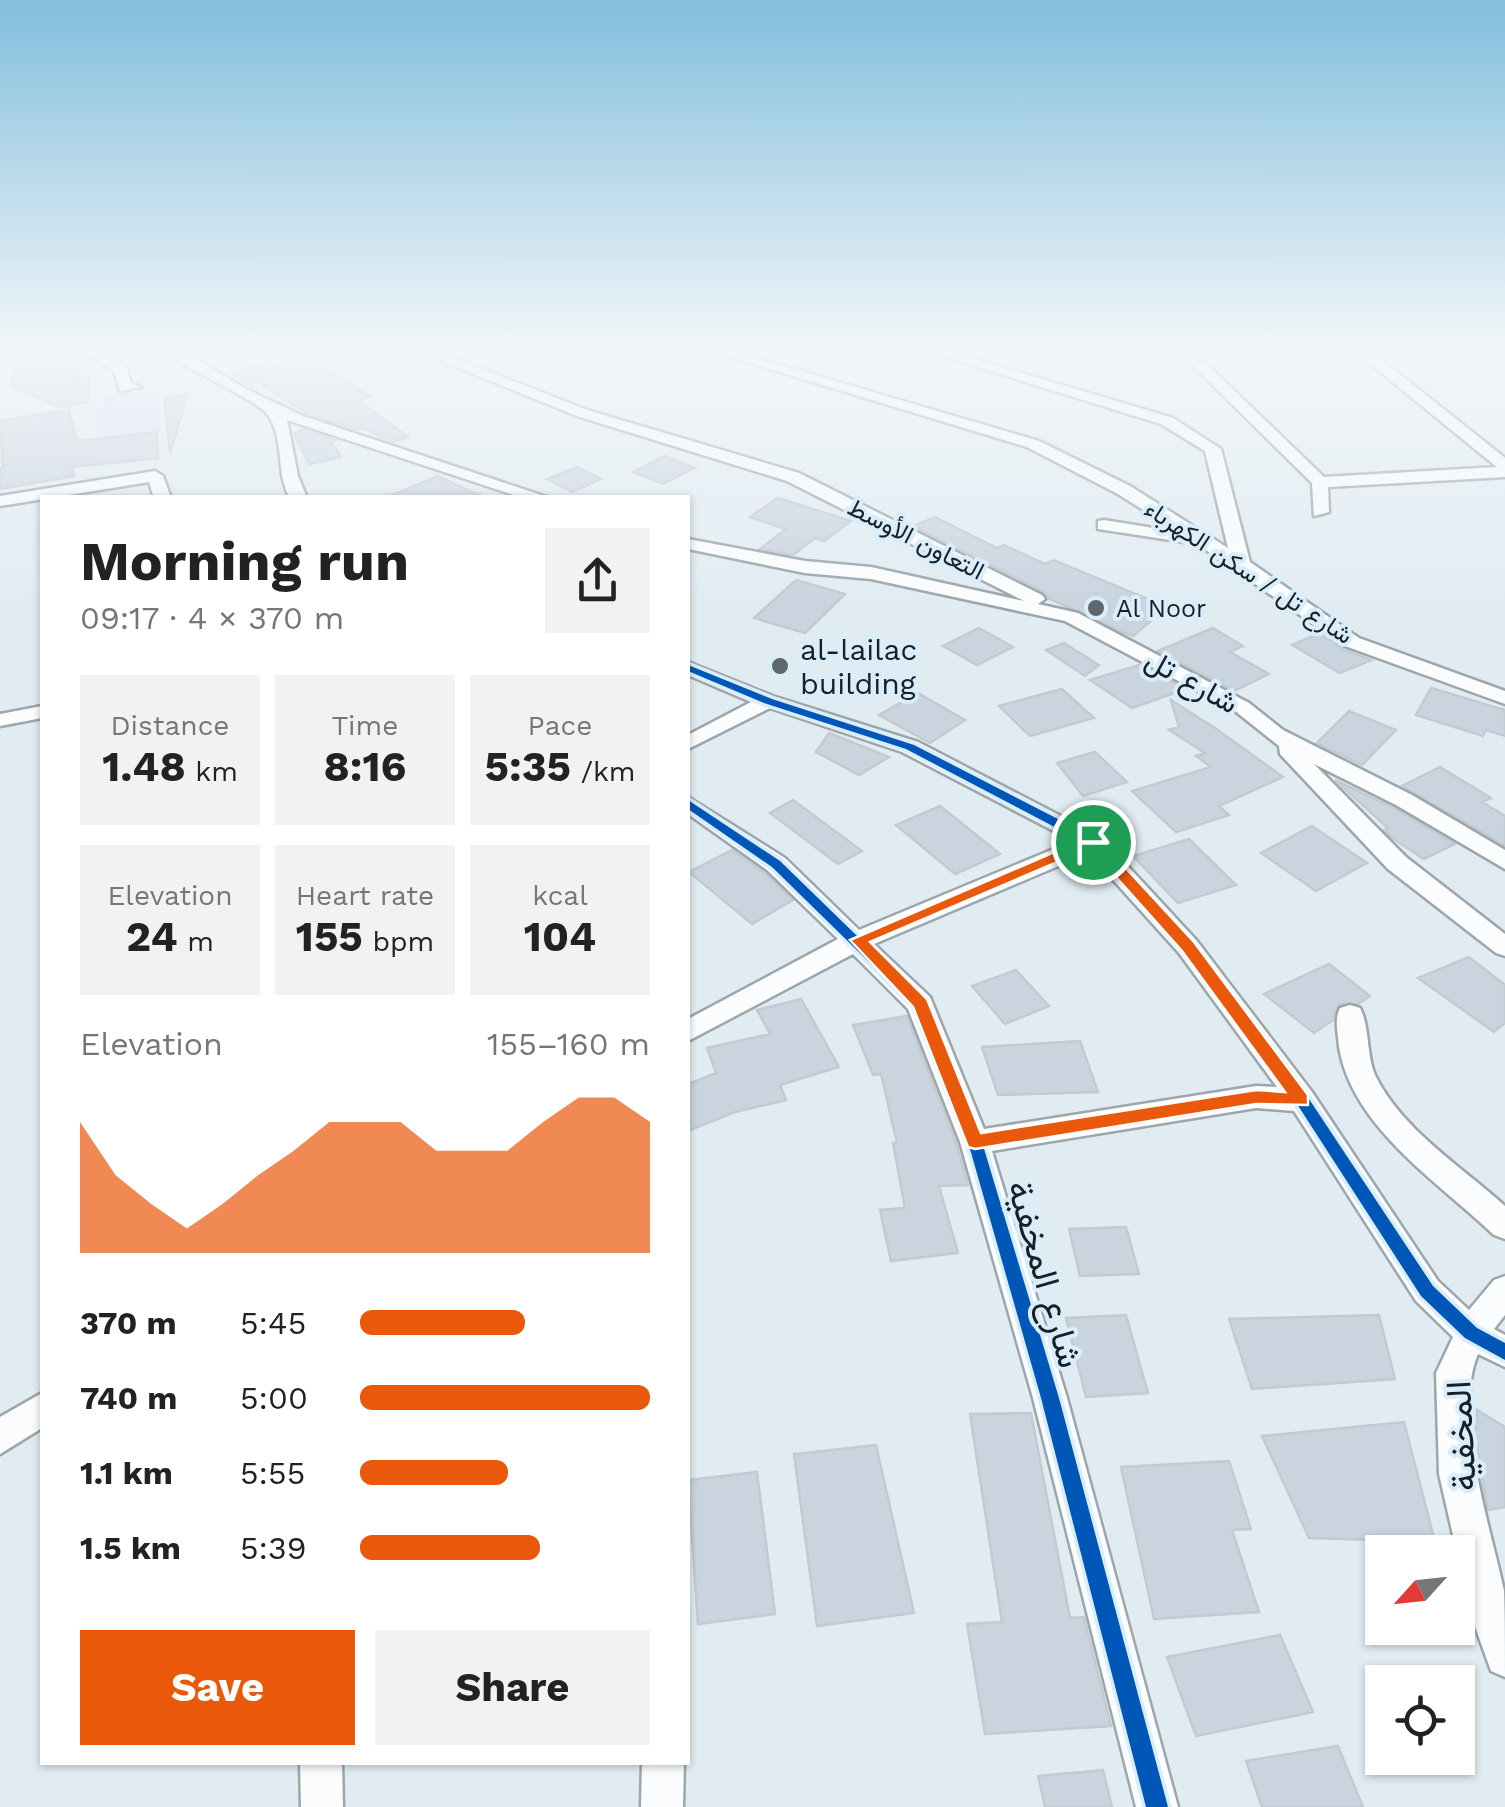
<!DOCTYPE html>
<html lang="en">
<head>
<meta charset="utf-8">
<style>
  body { margin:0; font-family:"Work Sans",Vazirmatn,sans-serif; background:#f2f2f2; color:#222; height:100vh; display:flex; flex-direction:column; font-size:38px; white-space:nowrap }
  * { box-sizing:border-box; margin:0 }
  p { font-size:32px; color:#767676 }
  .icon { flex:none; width:55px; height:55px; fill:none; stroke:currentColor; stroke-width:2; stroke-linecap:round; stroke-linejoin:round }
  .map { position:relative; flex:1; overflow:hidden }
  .side { position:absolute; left:40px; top:495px; width:650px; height:1270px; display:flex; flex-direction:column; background:#fff; border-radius:0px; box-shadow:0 2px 8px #0004 }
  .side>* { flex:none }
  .needle { width:65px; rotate:243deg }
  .tools { position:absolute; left:1365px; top:1535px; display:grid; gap:20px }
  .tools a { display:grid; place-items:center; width:110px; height:110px; border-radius:0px; background:#fff; box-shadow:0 2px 8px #0004; font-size:50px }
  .pin { position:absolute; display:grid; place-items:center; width:85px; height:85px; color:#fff; margin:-42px; border:5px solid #fff; border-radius:50%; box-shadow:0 2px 10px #0007 }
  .round { display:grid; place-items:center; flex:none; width:105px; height:105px; border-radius:0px; background:#f2f2f2 }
  .overview { display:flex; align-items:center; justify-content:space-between; height:170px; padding:0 40px }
  h1 { font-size:55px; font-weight:700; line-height:75px }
  .metrics { display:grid; grid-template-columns:repeat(3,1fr); gap:15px; height:170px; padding:10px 40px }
  .metrics div { display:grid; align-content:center; border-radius:0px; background:#f2f2f2; text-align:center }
  .metrics b { font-size:42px; font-weight:700 }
  .metrics small { font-size:28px; font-weight:400 }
  .metrics p { font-size:28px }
  .chart { height:280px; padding:20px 40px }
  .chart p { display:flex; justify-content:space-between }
  .chart svg { width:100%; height:180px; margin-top:10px; fill:#ea580c; opacity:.7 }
  .primary-button { display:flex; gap:20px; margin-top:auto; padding:20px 40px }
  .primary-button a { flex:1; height:115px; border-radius:0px; background:#ea580c; color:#fff; font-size:40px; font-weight:700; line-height:115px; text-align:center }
  .primary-button a+a { background:#f2f2f2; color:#222 }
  ul { padding:0 40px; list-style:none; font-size:32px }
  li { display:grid; grid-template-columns:160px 120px 1fr; align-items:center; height:75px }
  li i { height:25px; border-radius:12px; background:#ea580c }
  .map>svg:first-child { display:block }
</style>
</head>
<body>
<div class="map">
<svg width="1505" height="1807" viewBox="0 0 1505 1807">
  <rect width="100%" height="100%" fill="#e1ecf2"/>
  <path fill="#d8def5" d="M 156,389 L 161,430 L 98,436 L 95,409 L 105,407 L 104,396 Z"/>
  <path fill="#cad4df" stroke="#c3cad0" stroke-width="2.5" d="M 16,349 L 73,349 L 79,377 L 90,376 L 87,403 L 60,407 L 12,387 Z
    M 306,358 L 370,396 L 357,400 L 408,437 L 392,442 L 363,428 L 358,430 L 308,414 L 260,383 L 249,386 L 231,372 L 260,365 L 266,369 Z
    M 188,394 L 170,453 L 164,398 Z
    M 69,410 L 77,441 L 157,432 L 158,458 L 72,467 L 74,476 L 0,489 L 0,468 L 3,468 L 0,421 Z
    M 304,429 L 335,440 L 331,442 L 341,457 L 309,464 L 294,434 Z
    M 664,456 L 695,468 L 663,484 L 633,472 Z
    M 577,467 L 601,479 L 572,492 L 547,479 Z
    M 437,476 L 485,498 L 386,498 Z
    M 778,498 L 851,521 L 824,541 L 815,538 L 793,555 L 760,549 L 786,529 L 750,517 Z
    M 935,517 L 997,548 L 1004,545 L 1045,564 L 1054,560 L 1167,607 L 1133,636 L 1122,632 L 1048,598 L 1044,592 L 913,526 Z
    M 796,580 L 845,594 L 805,633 L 754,618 Z
    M 979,628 L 1013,647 L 977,665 L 943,646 Z
    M 1213,628 L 1243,646 L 1230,652 L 1269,674 L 1234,691 L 1158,651 Z
    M 1320,633 L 1343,649 L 1371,660 L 1340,673 L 1292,645 Z
    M 1064,643 L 1099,665 L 1085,676 L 1046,650 Z
    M 1139,665 L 1186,689 L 1132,708 L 1090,680 Z
    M 1431,688 L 1505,710 L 1505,736 L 1486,730 L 1483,736 L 1416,715 Z
    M 1062,689 L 1094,718 L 1030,736 L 999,706 Z
    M 918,693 L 965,720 L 930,743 L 879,715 Z
    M 1171,700 L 1215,728 L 1283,777 L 1219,806 L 1229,815 L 1176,832 L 1132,791 L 1211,767 L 1196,756 L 1205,753 L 1169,730 L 1179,727 Z
    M 1349,711 L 1396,730 L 1362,765 L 1317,743 Z
    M 829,733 L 889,757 L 859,775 L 816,752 Z
    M 1095,752 L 1127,782 L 1083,796 L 1057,763 Z
    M 1440,767 L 1491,798 L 1482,802 L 1505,816 L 1505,846 L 1402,786 Z
    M 1335,780 L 1394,808 L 1455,844 L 1424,859 L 1391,837 L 1384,830 L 1388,828 Z
    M 793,800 L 862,851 L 838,864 L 770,813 Z
    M 940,806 L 1000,854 L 955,874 L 896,825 Z
    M 1312,826 L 1367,863 L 1316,891 L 1261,853 Z
    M 1189,839 L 1236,885 L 1178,903 L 1133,856 Z
    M 732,850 L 765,873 L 793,900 L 752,924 L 689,872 Z
    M 1469,957 L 1505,985 L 1505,1023 L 1494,1032 L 1418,978 Z
    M 1329,964 L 1370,996 L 1358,1004 L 1339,1004 L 1333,1020 L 1314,1033 L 1264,994 Z
    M 1016,970 L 1049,1006 L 1005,1024 L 972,986 Z
    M 801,999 L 839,1067 L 780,1085 L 786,1100 L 735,1112 L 688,1131 L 688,1084 L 716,1073 L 707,1048 L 770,1034 L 757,1010 Z
    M 907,1016 L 956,1143 L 968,1185 L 939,1186 L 958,1253 L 891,1261 L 880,1210 L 905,1208 L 893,1143 L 897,1143 L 881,1074 L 873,1075 L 853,1025 Z
    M 1080,1041 L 1098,1092 L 998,1095 L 982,1047 Z
    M 1126,1227 L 1139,1274 L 1080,1276 L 1069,1229 Z
    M 1126,1315 L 1148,1393 L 1086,1397 L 1066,1318 Z
    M 1379,1315 L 1395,1379 L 1252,1389 L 1229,1319 Z
    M 1477,1410 L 1505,1427 L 1505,1507 L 1488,1510 L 1475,1438 Z
    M 1031,1413 L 1070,1618 L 1084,1617 L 1111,1726 L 985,1734 L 967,1624 L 1002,1622 L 970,1414 Z
    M 1404,1422 L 1435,1542 L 1309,1538 L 1262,1436 Z
    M 876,1445 L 914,1613 L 817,1626 L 794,1454 Z
    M 1229,1461 L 1251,1529 L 1232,1530 L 1259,1612 L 1154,1619 L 1121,1467 Z
    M 757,1472 L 775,1614 L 698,1624 L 688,1480 Z
    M 1280,1635 L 1313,1712 L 1196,1736 L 1167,1657 Z
    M 1338,1746 L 1363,1807 L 1262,1807 L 1246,1761 Z
    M 1103,1770 L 1112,1807 L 1045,1807 L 1038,1776 Z"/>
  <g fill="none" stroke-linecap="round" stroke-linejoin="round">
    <g stroke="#9da6aa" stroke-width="5">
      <path id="minor" d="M 81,349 L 98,349 L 126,366 L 131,383 L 141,387 L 120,391 L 114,371 Z
        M 162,349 L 179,349 L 246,389 L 303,416 L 550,498 L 523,498 L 287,420 L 298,476 L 307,498 L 290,498 C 275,472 285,439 268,415 C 257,399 183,369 162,349 Z
        M 412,349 L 431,349 L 587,410 L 799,473 L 1042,595 L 1045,599 L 1038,604 L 1078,613 L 1249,703 L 1283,730 L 1412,795 L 1505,850 L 1505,869 L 1396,805 L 1314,764 L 1406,857 L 1505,934 L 1505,956 L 1496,953 L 1388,869 L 1280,754 L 1279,746 L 1235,711 L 1065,621 L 871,579 L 805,573 L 688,549 L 688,539 L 805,561 L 871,567 L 1024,601 L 787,481 L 577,416 Z
        M 704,349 L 726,349 L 1039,441 L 1130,486 L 1228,548 L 1205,451 L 1161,424 L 920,349 L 941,349 L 1173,418 L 1221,449 L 1250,562 L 1359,638 L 1505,691 L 1505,704 L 1345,646 L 1197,544 L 1098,529 L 1098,521 L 1104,520 L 1178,532 L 1118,494 L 1027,447 Z
        M 1176,349 L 1191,349 L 1324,477 L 1497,467 L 1352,349 L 1368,349 L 1505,458 L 1505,477 L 1328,487 L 1329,512 L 1314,516 L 1312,483 Z
        M 155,471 L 163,476 L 171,498 L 154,498 L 149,482 L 0,506 L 0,496 Z
        M 688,662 L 775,697 L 918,742 L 1101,837 L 1197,941 L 1312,1092 L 1438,1281 L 1469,1310 L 1494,1280 L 1505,1276 L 1505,1315 L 1494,1329 L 1505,1335 L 1505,1367 L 1478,1354 C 1452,1414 1491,1528 1504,1591 C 1505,1618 1505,1649 1505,1677 L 1491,1671 L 1472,1618 L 1439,1474 L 1436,1373 L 1453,1337 L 1416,1301 L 1294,1111 L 1256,1108 L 992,1151 L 1067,1398 L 1178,1807 L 1136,1807 L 1033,1398 L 960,1142 L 908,1009 L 853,954 L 688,1041 L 688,1019 L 838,939 L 767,870 L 688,814 L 688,797 L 785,858 L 859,930 L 1073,841 L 902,752 L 770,708 L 688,749 L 688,735 L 751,702 L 688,675 ZM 1089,853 L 1179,953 L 1277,1087 L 1256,1086 L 984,1129 L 930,997 L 874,944 Z
        M 42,706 L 42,718 L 0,726 L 0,714 Z
        M 1350,1005 L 1360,1008 C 1370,1027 1366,1054 1375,1075 C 1401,1129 1462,1167 1505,1206 L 1505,1239 L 1494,1235 C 1438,1181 1345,1123 1338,1038 C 1337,1027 1335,1018 1340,1008 Z
        M 42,1393 L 42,1428 L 0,1454 L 0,1417 Z
        M 300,1762 L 342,1762 L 343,1807 L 301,1807 Z
        M 642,1762 L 684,1762 L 683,1807 L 641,1807 Z"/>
    </g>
    <use href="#minor" fill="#fafcfd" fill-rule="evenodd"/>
    <g stroke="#d9edfa" stroke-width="7">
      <path id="cycleway" d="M 688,665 L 772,699 L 914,745 L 1097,839 L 1193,944 L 1307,1096 L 1433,1286 L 1477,1328 L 1505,1343 L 1505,1360 L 1465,1338 L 1421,1296 L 1297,1104 L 1183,950 L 1089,845 L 906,749 L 764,703 L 688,671 Z
        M 688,800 L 780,861 L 927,1004 L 982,1142 L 1059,1398 L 1168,1807 L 1146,1807 L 1041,1398 L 968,1142 L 914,1006 L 772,867 L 688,809 Z"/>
    </g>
    <use href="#cycleway" fill="#0057b8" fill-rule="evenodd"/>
  </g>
  <linearGradient id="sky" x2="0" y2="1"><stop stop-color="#82bfdc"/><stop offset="0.58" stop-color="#f2f6f9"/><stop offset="1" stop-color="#f2f6f9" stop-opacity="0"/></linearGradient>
  <rect width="1505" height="602" fill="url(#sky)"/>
  <path fill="#ea580c" stroke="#fff" stroke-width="2.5" fill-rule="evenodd" d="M 1087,838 L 1098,838 L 1194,942 L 1308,1095 L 1308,1105 L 1256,1104 L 975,1149 L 968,1147 L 913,1007 L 850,940 ZM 1090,848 L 1182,951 L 1285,1092 L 1256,1090 L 981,1133 L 927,999 L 870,942 Z"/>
  <g fill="#5f676d" stroke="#d9edfa" stroke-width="4">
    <circle cx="1096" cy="608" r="10"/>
    <circle cx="780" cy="666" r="10"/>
  </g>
  <g text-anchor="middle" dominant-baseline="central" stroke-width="8" stroke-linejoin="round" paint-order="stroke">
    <g font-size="25" fill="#192025" stroke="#d9edfa">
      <text transform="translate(916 539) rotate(27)">التعاون الأوسط</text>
      <text transform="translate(1249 572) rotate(33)">شارع تل / سكن الكهرباء</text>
    </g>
    <g font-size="25" fill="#192025" stroke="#d9edfa" text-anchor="start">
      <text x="1116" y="608">Al Noor</text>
    </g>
    <g font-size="30" fill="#192025" stroke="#d9edfa" text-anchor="start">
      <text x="800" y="649">al-lailac<tspan x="800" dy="34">building</tspan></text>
    </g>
    <g font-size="30" fill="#192025" stroke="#d9edfa">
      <text transform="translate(1192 681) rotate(29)">شارع تل</text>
    </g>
    <g font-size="35" fill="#192025" stroke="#d9edfa">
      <text transform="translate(1045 1274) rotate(74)">شارع المخفية</text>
      <text transform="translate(1461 1436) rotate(-93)">المخفية</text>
    </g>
  </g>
</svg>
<div class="tools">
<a><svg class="needle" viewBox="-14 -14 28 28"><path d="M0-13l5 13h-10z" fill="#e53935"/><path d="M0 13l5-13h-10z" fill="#767676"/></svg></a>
<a><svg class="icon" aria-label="locate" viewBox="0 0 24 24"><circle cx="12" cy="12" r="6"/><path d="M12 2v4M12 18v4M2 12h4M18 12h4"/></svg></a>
</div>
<div class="pin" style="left:1093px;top:842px;background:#1e9e55"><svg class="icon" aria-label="arrive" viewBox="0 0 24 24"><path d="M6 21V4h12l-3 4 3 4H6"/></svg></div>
<section class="side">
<div class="overview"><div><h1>Morning run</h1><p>09:17 · 4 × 370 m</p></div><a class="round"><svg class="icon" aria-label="share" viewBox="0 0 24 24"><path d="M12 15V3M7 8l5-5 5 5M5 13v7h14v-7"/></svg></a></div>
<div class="metrics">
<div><p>Distance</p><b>1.48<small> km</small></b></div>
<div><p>Time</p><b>8:16</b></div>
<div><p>Pace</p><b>5:35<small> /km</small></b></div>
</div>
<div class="metrics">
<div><p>Elevation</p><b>24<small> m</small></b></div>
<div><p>Heart rate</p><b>155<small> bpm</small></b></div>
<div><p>kcal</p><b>104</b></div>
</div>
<div class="chart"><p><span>Elevation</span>155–160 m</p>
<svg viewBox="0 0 160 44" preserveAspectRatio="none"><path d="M0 44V12L10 25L20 32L30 38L40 32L50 25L60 19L70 12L80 12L90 12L100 19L110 19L120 19L130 12L140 6L150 6L160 12V44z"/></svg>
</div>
<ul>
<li><b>370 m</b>5:45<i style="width:57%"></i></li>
<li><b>740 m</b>5:00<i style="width:100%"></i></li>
<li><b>1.1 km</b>5:55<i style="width:51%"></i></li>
<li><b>1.5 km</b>5:39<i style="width:62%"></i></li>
</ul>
<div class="primary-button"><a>Save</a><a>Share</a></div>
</section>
</div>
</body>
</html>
